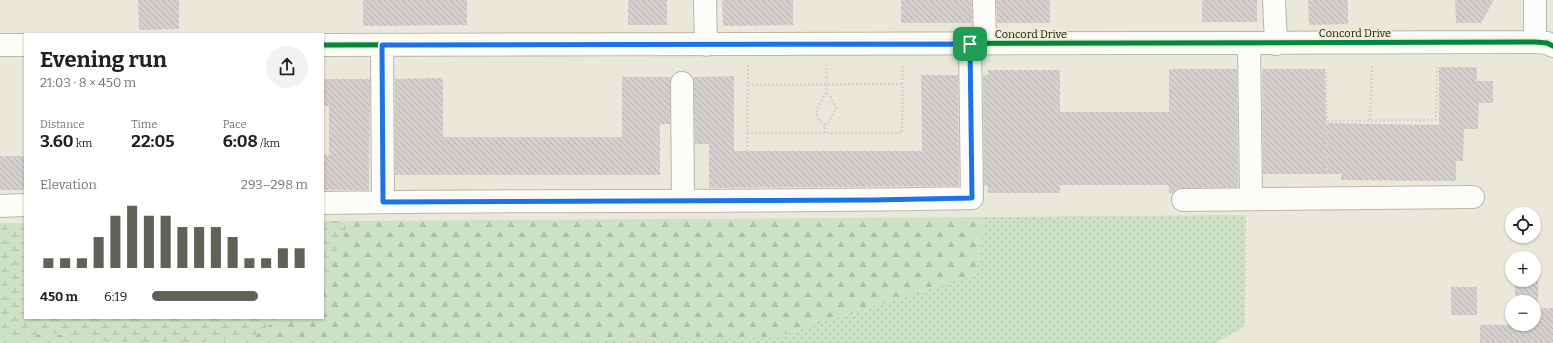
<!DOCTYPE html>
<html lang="en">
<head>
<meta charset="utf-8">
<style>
  body { margin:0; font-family:Bitter,serif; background:#f2f2f2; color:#202124; height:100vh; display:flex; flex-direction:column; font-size:15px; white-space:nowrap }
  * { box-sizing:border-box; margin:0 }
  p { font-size:13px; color:#757577 }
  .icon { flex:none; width:22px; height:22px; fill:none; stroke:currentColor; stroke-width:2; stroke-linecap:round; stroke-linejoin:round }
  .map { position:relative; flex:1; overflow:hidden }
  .panel { position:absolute; left:24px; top:33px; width:300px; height:286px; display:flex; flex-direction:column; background:#fff; border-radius:0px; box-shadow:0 1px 3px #0004 }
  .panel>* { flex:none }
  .tools { position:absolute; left:1505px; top:207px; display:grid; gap:8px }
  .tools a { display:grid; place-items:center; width:36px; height:36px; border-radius:50%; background:#fff; box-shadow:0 1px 3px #0004; font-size:20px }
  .pin { position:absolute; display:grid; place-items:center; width:34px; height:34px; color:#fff; margin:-17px; border-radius:8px; box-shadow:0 2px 6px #0006 }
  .round { display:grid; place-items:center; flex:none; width:42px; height:42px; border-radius:21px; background:#f2f2f2 }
  .headline { display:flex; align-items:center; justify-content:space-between; height:68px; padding:0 16px }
  h1 { font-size:22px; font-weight:700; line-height:30px }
  .figures { display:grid; grid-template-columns:repeat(3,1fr); gap:6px; height:68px; padding:4px 16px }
  .figures div { display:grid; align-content:center }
  .figures b { font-size:17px; font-weight:700 }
  .figures small { font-size:11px; font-weight:400 }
  .figures p { font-size:11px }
  .chart { height:112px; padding:8px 16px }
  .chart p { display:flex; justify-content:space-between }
  .chart svg { width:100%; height:72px; margin-top:4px; stroke:#626157; stroke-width:6 }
  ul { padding:0 16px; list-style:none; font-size:13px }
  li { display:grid; grid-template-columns:64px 48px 1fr; align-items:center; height:30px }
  li i { height:10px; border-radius:5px; background:#626157 }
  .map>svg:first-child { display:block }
</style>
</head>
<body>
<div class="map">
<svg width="1553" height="343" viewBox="0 0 1553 343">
  <defs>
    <pattern id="grass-dots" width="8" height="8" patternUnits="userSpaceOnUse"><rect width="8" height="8" fill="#cee0c6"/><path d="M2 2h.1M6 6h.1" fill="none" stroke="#b0bfa9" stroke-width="1.8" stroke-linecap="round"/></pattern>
    <pattern id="forest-firs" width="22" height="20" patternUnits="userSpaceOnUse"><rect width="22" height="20" fill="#cee0c6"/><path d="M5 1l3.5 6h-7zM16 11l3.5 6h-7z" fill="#b0bfa9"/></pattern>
    <pattern id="wetland-marsh" width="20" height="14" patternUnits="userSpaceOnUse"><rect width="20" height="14" fill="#cee0c6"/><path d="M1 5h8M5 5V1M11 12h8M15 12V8" fill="none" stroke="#b0bfa9"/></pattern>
    <pattern id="building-back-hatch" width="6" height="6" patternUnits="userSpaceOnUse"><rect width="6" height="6" fill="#d3d0cd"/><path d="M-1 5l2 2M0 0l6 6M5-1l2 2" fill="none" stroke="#b5b2af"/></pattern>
  </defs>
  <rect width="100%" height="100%" fill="#eae8da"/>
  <path fill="url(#grass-dots)" d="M 1246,215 L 1245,326 L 1216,343 L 575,343 L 584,339 L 776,337 L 977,274 L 984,217 Z"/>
  <path fill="url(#forest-firs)" d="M 984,217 L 977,274 L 776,337 L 584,339 L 575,343 L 185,343 L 254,337 L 278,318 L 323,318 L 323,282 L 326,279 L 349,221 Z
    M 49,333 L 115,343 L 0,343 L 0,339 Z"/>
  <path fill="url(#wetland-marsh)" d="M 323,221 L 349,221 L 326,280 L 323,282 Z
    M 0,223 L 25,223 L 25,318 L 278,318 L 254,337 L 185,343 L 115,343 L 49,333 L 0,339 Z"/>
  <path fill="url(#building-back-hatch)" d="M 138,0 L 179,0 L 179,29 L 139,30 Z
    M 363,0 L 467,0 L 467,25 L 363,26 Z
    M 628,0 L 667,0 L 667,25 L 628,25 Z
    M 722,0 L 793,0 L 793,25 L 723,26 Z
    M 901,0 L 972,0 L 972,23 L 901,23 Z
    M 996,0 L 1050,0 L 1050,23 L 997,23 Z
    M 1202,0 L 1257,0 L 1257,22 L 1202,22 Z
    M 1308,0 L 1348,0 L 1348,24 L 1309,25 Z
    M 1455,0 L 1494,0 L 1481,23 L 1456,23 Z
    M 1439,67 L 1477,67 L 1477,81 L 1493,81 L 1493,103 L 1479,103 L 1478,129 L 1464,129 L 1463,161 L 1456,161 L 1456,181 L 1341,180 L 1341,174 L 1263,174 L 1262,69 L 1325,69 L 1326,123 L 1439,125 Z
    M 1169,69 L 1237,69 L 1238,187 L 1183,188 L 1177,189 L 1173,193 L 1169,193 L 1169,185 L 1060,185 L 1060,193 L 988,193 L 988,186 L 984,186 L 983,75 L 988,75 L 988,70 L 1060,70 L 1060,112 L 1169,112 Z
    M 921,75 L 958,75 L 959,186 L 709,188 L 709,144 L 695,144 L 693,77 L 734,76 L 734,151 L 922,151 Z
    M 622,77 L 671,77 L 670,124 L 660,124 L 660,175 L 395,175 L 395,79 L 443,78 L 443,137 L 622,137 Z
    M 323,79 L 370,79 L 369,190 L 323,190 L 323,155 L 329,155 L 329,106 L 323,106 Z
    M 0,156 L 25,156 L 25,190 L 0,190 Z
    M 1515,280 L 1538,280 L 1538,308 L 1553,308 L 1553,343 L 1480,343 L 1480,325 L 1534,324 L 1534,302 L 1515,302 Z
    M 1451,287 L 1477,287 L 1477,315 L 1451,315 Z"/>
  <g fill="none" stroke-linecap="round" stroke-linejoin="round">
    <g stroke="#b9b7ac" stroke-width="24">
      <path id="minor" d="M 705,0 L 706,45
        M 984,0 L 985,44
        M 1274,0 L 1276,44
        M 1535,0 L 1535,42
        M 1249,44 L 1251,198
        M 0,45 L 25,45
        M 323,45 L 1535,42 L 1547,43 L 1553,46
        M 382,45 L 383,202
        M 682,83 L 683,200
        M 1183,200 L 1473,197
        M 323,203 C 539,199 756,203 972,198 L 970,44
        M 0,206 L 25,205"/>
    </g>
    <path stroke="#d3d3cf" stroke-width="2.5" stroke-dasharray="2 2" stroke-linecap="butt" d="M 1326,72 L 1327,174
      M 748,85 L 903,84
      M 1370,120 L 1372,64
      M 1327,121 L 1436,120 L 1437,65
      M 825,125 C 807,113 823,103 826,91 C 828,84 826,73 826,65
      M 747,133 L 902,133 L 903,64
      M 825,133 L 825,125 L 829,122 L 836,108 L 831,97 L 826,92
      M 747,151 L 748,65"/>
    <use href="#minor" stroke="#fcfcf9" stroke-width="22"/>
    <g stroke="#f0ecd4" stroke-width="8">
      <path id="cycleway" d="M 323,45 L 1535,42 L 1547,43 L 1553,46"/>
    </g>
    <use href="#cycleway" stroke="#00873e" stroke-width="5"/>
  </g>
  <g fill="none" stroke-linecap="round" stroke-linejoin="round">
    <g stroke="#fff" stroke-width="8">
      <path id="route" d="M 970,44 L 972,198 L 872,200 L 383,202 L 382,45 Z"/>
    </g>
    <use href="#route" stroke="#1a73e8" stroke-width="5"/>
  </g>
  <g text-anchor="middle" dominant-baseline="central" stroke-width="3.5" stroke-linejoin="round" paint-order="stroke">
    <g font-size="11" fill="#191810" stroke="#f0ecd4">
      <text x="1355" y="33">Concord Drive</text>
      <text x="1031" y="34">Concord Drive</text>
    </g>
  </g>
</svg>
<div class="tools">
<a><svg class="icon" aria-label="locate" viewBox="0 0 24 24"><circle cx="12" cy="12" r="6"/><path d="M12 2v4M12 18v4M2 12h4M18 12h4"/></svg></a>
<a>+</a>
<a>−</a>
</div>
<div class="pin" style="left:970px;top:44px;background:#1e9e55"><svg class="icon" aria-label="arrive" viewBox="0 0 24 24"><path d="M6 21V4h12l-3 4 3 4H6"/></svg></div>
<section class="panel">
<div class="headline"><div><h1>Evening run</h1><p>21:03 · 8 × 450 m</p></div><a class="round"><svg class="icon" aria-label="share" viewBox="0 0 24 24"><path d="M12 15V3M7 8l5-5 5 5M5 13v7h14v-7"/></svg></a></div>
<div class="figures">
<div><p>Distance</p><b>3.60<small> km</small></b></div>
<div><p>Time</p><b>22:05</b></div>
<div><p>Pace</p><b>6:08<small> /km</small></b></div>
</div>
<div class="chart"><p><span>Elevation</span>293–298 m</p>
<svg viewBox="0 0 160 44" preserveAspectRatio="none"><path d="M5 44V38M15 44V38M25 44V38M35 44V25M45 44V12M55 44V6M65 44V12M75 44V12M85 44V19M95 44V19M105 44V19M115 44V25M125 44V38M135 44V38M145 44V32M155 44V32"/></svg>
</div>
<ul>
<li><b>450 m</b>6:19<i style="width:68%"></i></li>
</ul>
</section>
</div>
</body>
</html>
